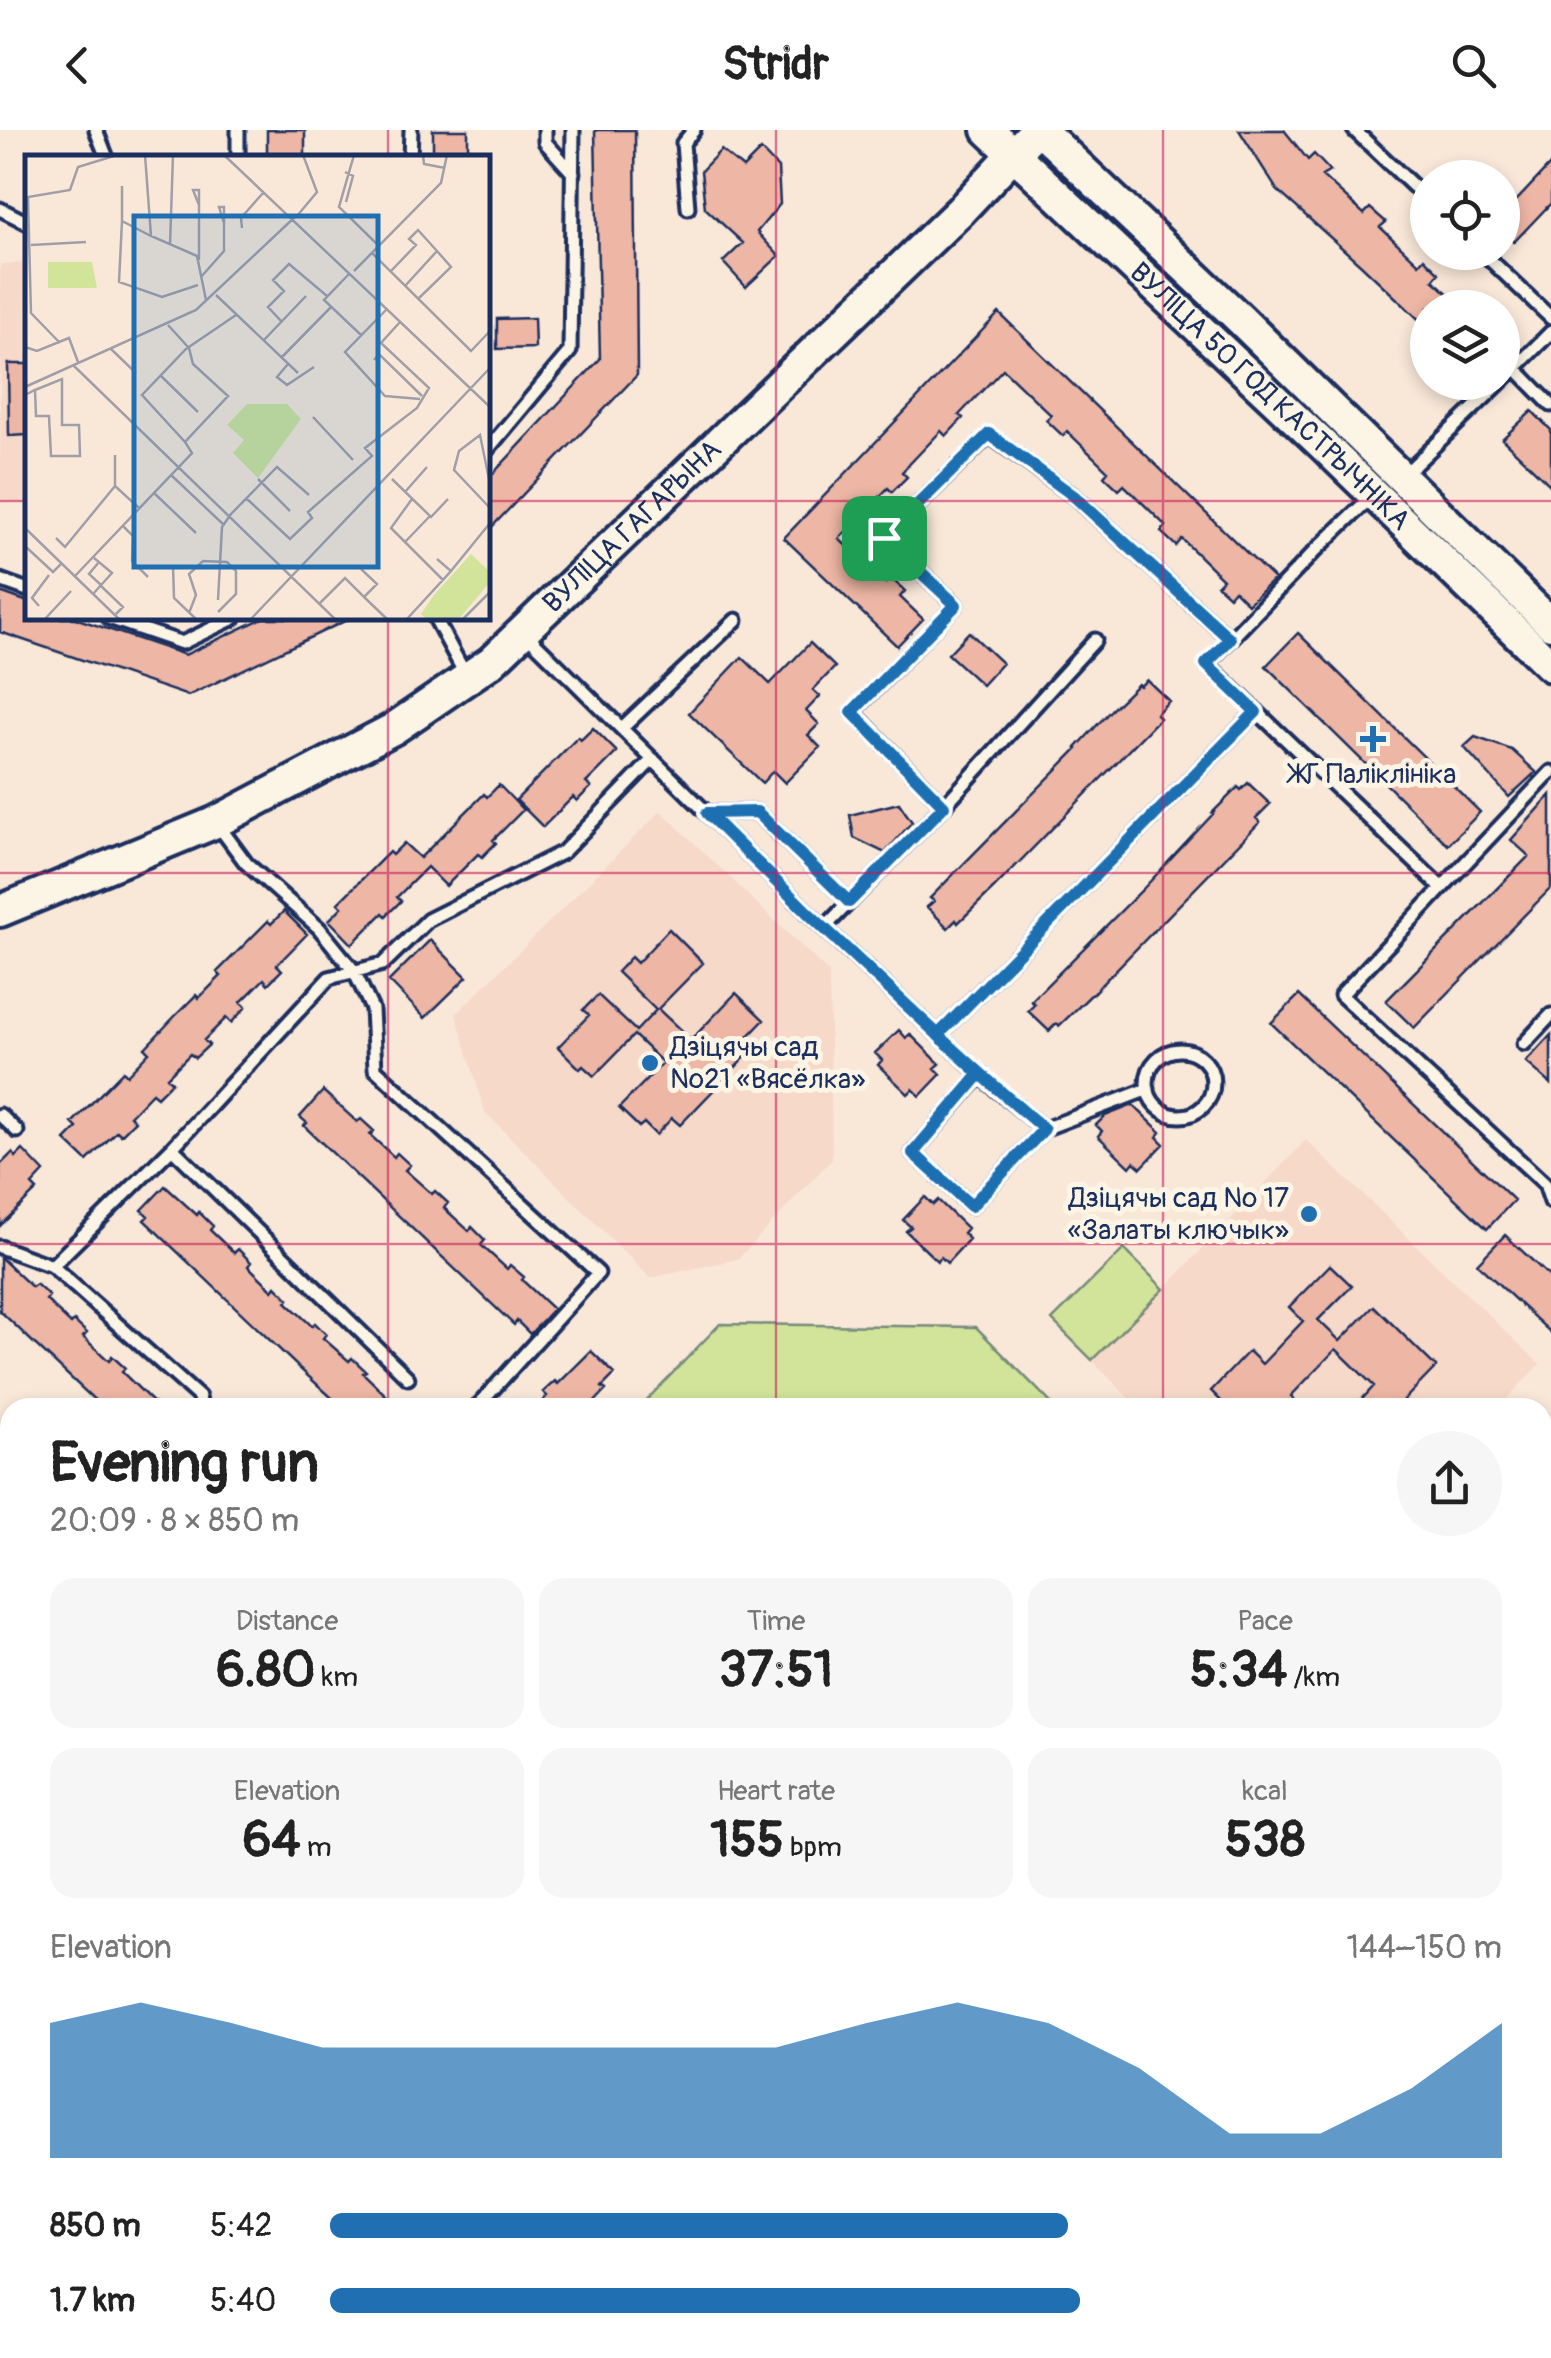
<!DOCTYPE html>
<html lang="en">
<head>
<meta charset="utf-8">
<style>
  body { margin:0; font-family:Pangolin,sans-serif; background:#f6f6f6; color:#222; height:100vh; display:flex; flex-direction:column; font-size:38px; white-space:nowrap }
  * { box-sizing:border-box; margin:0 }
  p { font-size:32px; color:#767676 }
  .icon { flex:none; width:55px; height:55px; fill:none; stroke:currentColor; stroke-width:2; stroke-linecap:round; stroke-linejoin:round }
  .map { position:relative; flex:1; overflow:hidden }
  .panel { position:absolute; left:0px; top:1268px; width:1552px; height:962px; display:flex; flex-direction:column; background:#fff; border-radius:30px 30px 0 0; box-shadow:0 5px 15px #0003 }
  .panel>* { flex:none }
  .fabs { position:absolute; left:1410px; top:30px; display:grid; gap:20px }
  .fabs a { display:grid; place-items:center; width:110px; height:110px; border-radius:50%; background:#fff; box-shadow:0 5px 15px #0003; font-size:50px }
  .pin { position:absolute; display:grid; place-items:center; width:85px; height:85px; color:#fff; margin:-42px; border-radius:20px; box-shadow:0 5px 15px #0006 }
  .round { display:grid; place-items:center; flex:none; width:105px; height:105px; border-radius:52px; background:#f6f6f6 }
  .headline { display:flex; align-items:center; justify-content:space-between; height:170px; padding:0 50px }
  h1 { font-size:55px; font-weight:800; line-height:75px }
  .metrics { display:grid; grid-template-columns:repeat(3,1fr); gap:15px; height:170px; padding:10px 50px }
  .metrics div { display:grid; align-content:center; border-radius:25px; background:#f6f6f6; text-align:center }
  .metrics b { font-size:50px; font-weight:800 }
  .metrics small { font-size:28px; font-weight:400 }
  .metrics p { font-size:28px }
  .chart { height:280px; padding:20px 50px }
  .chart p { display:flex; justify-content:space-between }
  .chart svg { width:100%; height:180px; margin-top:10px; fill:#1f6fb2; opacity:.7 }
  ul { padding:0 50px; list-style:none; font-size:32px }
  li { display:grid; grid-template-columns:160px 120px 1fr; align-items:center; height:75px }
  li i { height:25px; border-radius:12px; background:#1f6fb2 }
  header { display:flex; justify-content:space-between; align-items:center; height:130px; padding:0 50px; background:#fff; font-size:45px; font-weight:800 }
  .map>svg:first-child { display:block }
</style>
</head>
<body>
<header><svg class="icon" aria-label="back" viewBox="0 0 24 24"><path d="M15 5l-7 7 7 7"/></svg>Stridr<svg class="icon" aria-label="search" viewBox="0 0 24 24"><circle cx="10" cy="10" r="6"/><path d="M15 15l6 6"/></svg></header>
<div class="map">
<svg width="1551" height="2228" viewBox="0 0 1551 2228">
  <rect width="100%" height="100%" fill="#f9e8d8"/>
  <filter id="ink" filterUnits="userSpaceOnUse"><feTurbulence type="fractalNoise" baseFrequency=".01" numOctaves="2"/><feDisplacementMap in="SourceGraphic" scale="20" xChannelSelector="R" yChannelSelector="G"/><feConvolveMatrix kernelMatrix="1 2 1 2 8 2 1 2 1" color-interpolation-filters="sRGB"/></filter>
  <g filter="url(#ink)">
    <path fill="#f6d9c8" d="M 27,133 L 27,374 L 0,371 L 0,134 Z
      M 661,681 L 829,843 L 832,1029 L 738,1129 L 650,1148 L 485,982 L 456,884 Z
      M 1306,1010 L 1540,1234 L 1499,1277 L 1138,1278 L 1092,1230 L 1164,1159 Z"/>
    <path fill="#d1e499" stroke="#768a7c" stroke-width="2.5" d="M 1124,1119 L 1164,1159 L 1092,1230 L 1052,1190 Z
      M 720,1194 L 976,1197 L 1055,1277 L 640,1277 Z"/>
    <path fill="#eeb6a4" stroke="#1b2f5e" stroke-width="2.5" d="M 267,0 L 305,0 L 305,28 L 267,28 Z
      M 433,0 L 468,0 L 468,28 L 433,28 Z
      M 595,0 L 635,0 L 637,245 L 488,401 L 488,349 L 600,229 Z
      M 1239,0 L 1284,0 L 1308,30 L 1314,24 L 1330,41 L 1322,46 L 1364,84 L 1370,78 L 1386,92 L 1380,97 L 1419,134 L 1424,128 L 1439,143 L 1433,150 L 1464,178 L 1428,178 L 1428,198 L 1360,134 L 1277,60 Z
      M 721,20 L 743,38 L 761,20 L 778,38 L 780,74 L 757,102 L 779,126 L 746,157 L 723,132 L 743,113 L 705,78 L 701,41 Z
      M 1551,34 L 1551,73 L 1514,112 L 1502,101 L 1502,86 Z
      M 999,183 L 1274,449 L 1248,474 L 1234,460 L 1229,466 L 1217,455 L 1223,449 L 1182,409 L 1176,416 L 1161,402 L 1166,396 L 1124,355 L 1119,360 L 1104,346 L 1108,341 L 1067,301 L 1063,306 L 1046,290 L 1051,285 L 1003,239 L 959,285 L 963,288 L 946,306 L 941,301 L 902,342 L 907,347 L 892,362 L 888,358 L 839,409 L 886,453 L 891,448 L 905,461 L 900,467 L 923,489 L 897,516 L 784,408 Z
      M 534,188 L 535,218 L 497,219 L 497,189 Z
      M 8,234 L 28,234 L 28,305 L 9,306 Z
      M 1532,281 L 1551,300 L 1551,356 L 1502,309 Z
      M 0,462 L 28,472 L 28,488 L 75,488 L 185,525 L 263,488 L 351,488 L 188,566 L 0,502 Z
      M 969,502 L 1002,533 L 982,555 L 948,524 Z
      M 1298,503 L 1480,682 L 1448,715 L 1266,536 Z
      M 810,513 L 835,537 L 813,560 L 820,566 L 806,581 L 819,594 L 808,605 L 820,617 L 785,653 L 773,641 L 762,653 L 689,583 L 742,527 L 770,554 Z
      M 1147,550 L 1169,571 L 1156,584 L 1160,588 L 994,758 L 958,793 L 956,790 L 948,798 L 927,777 L 934,771 L 930,768 L 1077,619 L 1076,618 L 1111,580 L 1138,554 L 1140,556 Z
      M 593,598 L 617,622 L 586,653 L 591,657 L 577,671 L 573,667 L 543,697 L 516,670 L 578,607 L 581,610 Z
      M 1475,607 L 1512,620 L 1536,642 L 1509,667 L 1464,617 Z
      M 1248,653 L 1270,674 L 1256,688 L 1260,692 L 1094,862 L 1059,896 L 1056,894 L 1049,901 L 1028,881 L 1035,874 L 1031,871 L 1142,760 L 1213,684 L 1212,683 L 1238,657 L 1241,660 Z
      M 499,655 L 523,680 L 493,710 L 496,713 L 482,727 L 478,724 L 446,756 L 427,737 L 397,767 L 401,771 L 386,786 L 383,783 L 352,814 L 329,790 L 342,777 L 338,773 L 389,722 L 392,725 L 404,713 L 420,728 L 484,664 L 487,667 Z
      M 1551,665 L 1551,758 L 1414,898 L 1386,871 L 1529,726 L 1511,710 Z
      M 899,673 L 912,692 L 885,723 L 854,708 L 850,685 Z
      M 284,781 L 307,804 L 277,835 L 282,840 L 268,854 L 264,849 L 241,872 L 246,877 L 231,893 L 226,888 L 204,910 L 209,915 L 195,928 L 190,924 L 167,947 L 172,952 L 157,967 L 152,963 L 130,986 L 135,991 L 121,1005 L 117,1001 L 87,1031 L 65,1010 L 77,998 L 72,993 L 123,941 L 127,945 L 149,922 L 145,918 L 176,885 L 196,865 L 199,868 L 221,846 L 217,842 L 268,791 L 271,794 Z
      M 669,799 L 703,833 L 658,879 L 691,910 L 736,863 L 764,890 L 742,913 L 751,921 L 680,995 L 672,988 L 656,1005 L 644,993 L 639,997 L 619,978 L 663,933 L 634,905 L 594,946 L 583,936 L 580,939 L 558,917 L 589,885 L 583,880 L 598,865 L 636,901 L 656,880 L 617,842 L 631,827 L 637,833 Z
      M 430,810 L 467,847 L 425,888 L 389,851 Z
      M 1299,865 L 1514,1070 L 1487,1099 L 1271,893 Z
      M 899,900 L 906,908 L 910,904 L 940,934 L 935,938 L 941,944 L 920,966 L 913,959 L 908,964 L 878,935 L 882,930 L 875,923 Z
      M 1551,905 L 1551,954 L 1526,932 Z
      M 323,961 L 357,992 L 361,989 L 374,1001 L 370,1005 L 394,1027 L 397,1023 L 410,1035 L 405,1040 L 432,1064 L 435,1061 L 448,1073 L 444,1078 L 469,1101 L 472,1097 L 485,1110 L 481,1115 L 507,1139 L 510,1135 L 524,1147 L 522,1150 L 553,1179 L 530,1204 L 517,1191 L 514,1195 L 304,996 L 307,993 L 300,987 Z
      M 1133,975 L 1161,1002 L 1157,1007 L 1164,1014 L 1141,1038 L 1134,1032 L 1130,1037 L 1098,1006 L 1102,1001 L 1096,995 L 1105,986 Z
      M 23,1020 L 44,1042 L 32,1055 L 37,1060 L 0,1096 L 0,1035 L 12,1023 L 16,1027 Z
      M 165,1056 L 197,1085 L 199,1082 L 213,1096 L 210,1100 L 234,1123 L 238,1119 L 251,1132 L 248,1136 L 273,1160 L 276,1156 L 289,1169 L 286,1172 L 312,1196 L 315,1193 L 326,1204 L 323,1208 L 349,1231 L 352,1228 L 366,1241 L 363,1243 L 399,1278 L 343,1278 L 297,1236 L 144,1090 L 148,1086 L 142,1080 Z
      M 925,1067 L 933,1075 L 938,1070 L 967,1098 L 963,1103 L 969,1109 L 947,1133 L 941,1127 L 937,1131 L 906,1101 L 911,1097 L 903,1090 Z
      M 1505,1105 L 1551,1148 L 1551,1203 L 1477,1134 Z
      M 0,1127 L 32,1157 L 36,1154 L 49,1166 L 46,1170 L 71,1194 L 74,1191 L 87,1203 L 83,1207 L 109,1231 L 112,1226 L 125,1238 L 122,1242 L 159,1278 L 103,1278 L 39,1218 L 0,1181 Z
      M 1330,1135 L 1352,1156 L 1318,1190 L 1340,1211 L 1374,1176 L 1436,1237 L 1396,1278 L 1354,1278 L 1374,1256 L 1336,1219 L 1291,1266 L 1302,1278 L 1228,1278 L 1211,1261 L 1249,1221 L 1262,1234 L 1303,1191 L 1289,1177 Z
      M 591,1221 L 615,1244 L 602,1257 L 606,1260 L 589,1278 L 536,1278 L 547,1266 L 543,1262 L 555,1251 L 558,1254 Z"/>
    <g fill="none" stroke-linecap="round" stroke-linejoin="round">
      <g stroke="#1b2f5e" stroke-width="19">
        <path id="lane" d="M 96,0 L 107,28
          M 545,0 L 545,12 L 573,43
          M 1354,0 L 1428,70
          M 238,28 L 238,0
          M 410,28 L 411,0
          M 688,78 L 683,13 L 694,0
          M 0,79 L 28,93
          M 1482,122 L 1551,188
          M 1515,238 L 1551,275
          M 1502,251 L 1551,202
          M 488,319 L 570,221 L 573,0
          M 1403,346 L 1501,252
          M 1371,367 L 1316,420 L 1207,534 L 1442,758
          M 0,450 L 28,460
          M 109,488 L 182,513 L 234,488
          M 435,488 L 466,546
          M 526,504 L 807,782 L 997,960 L 1044,999
          M 622,598 L 736,490
          M 1551,642 L 1341,865 L 1545,1054 L 1551,1072
          M 944,676 L 853,582 L 956,475 L 884,408 L 989,305 L 1074,366 L 1230,509
          M 707,683 L 757,682 L 849,772
          M 218,695 L 246,733 L 319,798 L 354,841 L 372,879 L 375,939 L 598,1143 L 476,1278
          M 824,798 L 944,676 L 1095,510
          M 938,905 L 1257,581
          M 1524,914 L 1551,885
          M1147 953a33 33 0 1 1 66 0a33 33 0 1 1-66 0Z
          M 981,944 L 913,1023 L 971,1076 L 1044,999 L 1148,959
          M 0,985 L 17,1001
          M 172,1018 L 408,1248
          M 0,1117 L 52,1136
          M 201,1278 L 199,1267 L 52,1136 L 172,1018 L 329,848 L 383,834 L 428,790 L 563,722 L 653,629
          M 1542,1404 L 1551,1396
          M 1542,1418 L 1551,1426
          M 0,1826 L 10,1835
          M 0,2203 L 10,2213
          M 17,2220 L 25,2228
          M 613,2220 L 620,2228
          M 347,2222 L 381,2220
          M 248,2223 L 248,2228
          M 405,2228 L 415,2220
          M 565,2228 L 565,2220"/>
      </g>
      <g stroke="#1b2f5e" stroke-width="30">
        <path id="street" d="M 0,1895 L 10,1885"/>
      </g>
      <g stroke="#1b2f5e" stroke-width="38">
        <g id="secondary">
          <path id="s1" d="M 988,0 L 1323,315 L 1551,536"/>
          <path d="M 1040,0 L 1240,189 L 1551,494"/>
          <path id="s2" d="M 0,781 L 216,692 L 393,599 L 491,532 L 960,81 L 1036,0"/>
          <path d="M 0,1334 L 10,1344"/>
          <path d="M 1542,1722 L 1551,1713"/>
          <path d="M 1542,1772 L 1551,1763"/>
          <path d="M 918,2220 L 927,2228"/>
          <path d="M 1059,2228 L 1067,2220"/>
          <path d="M 1104,2228 L 1111,2220"/>
        </g>
      </g>
      <use href="#lane" stroke="#fcf5e5" stroke-width="11"/>
      <use href="#street" stroke="#fcf5e5" stroke-width="22"/>
      <use href="#secondary" stroke="#fcf5e5" stroke-width="30"/>
    </g>
  </g>
  <g fill="none" stroke-linecap="round" stroke-linejoin="round" filter="url(#ink)">
    <g stroke="#fff" stroke-width="20">
      <path id="route" d="M 884,408 L 956,475 L 852,582 L 944,676 L 849,772 L 757,682 L 707,683 L 807,782 L 980,944 L 913,1023 L 971,1076 L 1044,999 C 1008,969 973,937 938,905 L 1256,582 L 1206,534 L 1230,509 L 1074,366 L 989,304 L 884,408"/>
    </g>
    <use href="#route" stroke="#1f6fb2" stroke-width="12"/>
  </g>
  <path fill="none" stroke="#c2185b" stroke-width="2.5" stroke-opacity="0.55" d="M 388,0 L 388,28M 776,0 L 776,1278M 1163,0 L 1163,1278M 0,371 L 28,371M 488,371 L 1551,371M 388,488 L 388,1278M 0,743 L 1551,743M 0,1114 L 1551,1114M 0,1485 L 10,1485M 1542,1485 L 1551,1485M 0,1857 L 10,1857M 1542,1857 L 1551,1857M 388,2220 L 388,2228M 776,2220 L 776,2228M 1163,2220 L 1163,2228"/>
  <g fill="#1f6fb2" stroke="#fcf5e5" stroke-width="4">
    <path d="M1368 594h10v10h10v10h-10v10h-10v-10h-10v-10h10z"/>
    <circle cx="650" cy="933" r="10"/>
    <circle cx="1309" cy="1084" r="10"/>
  </g>
  <g text-anchor="middle" dominant-baseline="central" stroke-width="10" stroke-linejoin="round" paint-order="stroke">
    <g font-size="28" fill="#1b2f5e" stroke="#fcf5e5">
      <text stroke="none"><textPath href="#s1" startOffset="388">ВУЛІЦА 50 ГОД КАСТРЫЧНІКА</textPath></text>
      <text stroke="none"><textPath href="#s2" startOffset="748">ВУЛІЦА ГАГАРЫНА</textPath></text>
    </g>
    <g font-size="28" fill="#1b2f5e" stroke="#fcf5e5">
      <text x="1373" y="644">ЖГ Паліклініка</text>
      <text x="670" y="917" text-anchor="start">Дзіцячы сад<tspan x="670" dy="32">№21 «Вясёлка»</tspan></text>
      <text x="1289" y="1068" text-anchor="end">Дзіцячы сад № 17<tspan x="1289" dy="32">«Залаты ключык»</tspan></text>
    </g>
  </g>
  <g transform="translate(25 25)">
    <rect width="465" height="465" fill="#f9e8d8"/>
    <path d="M 23,107 L 67,107 L 72,133 L 23,133 ZM 222,249 L 262,249 L 276,264 L 233,323 L 208,298 L 219,285 L 202,270 ZM 446,399 L 465,417 L 465,427 L 433,465 L 402,465 L 396,459 L 409,440 Z" fill="#d1e499"/>
    <path fill="none" stroke="#a09ea7" stroke-width="2.5" d="M 120,0 L 126,81 L 172,101 L 181,145M 199,0 L 465,252M 329,0 L 314,52 L 354,91M 398,0 L 399,9 L 420,13M 320,17 L 328,21 L 321,47M 97,31 L 97,66 L 126,81M 272,61 L 292,37 L 278,0M 97,66 L 94,127 L 137,142 L 173,130M 217,73 L 216,63 L 238,38M 6,90 L 61,87M 145,90 L 148,0M 347,98 L 446,196 L 465,176M 174,105 L 174,35 L 168,35 L 174,50M 329,116 L 416,28 L 422,0M 365,117 L 391,90 L 384,84 L 393,75 L 412,96M 324,119 L 299,145 L 336,180M 176,122 L 199,96 L 199,52 L 194,52 L 199,68M 380,131 L 412,96 L 426,112 L 393,144M 191,140 L 273,218M 361,155 L 320,197 L 360,241 L 395,244M 257,167 L 243,152 L 259,136 L 248,125 L 264,109 L 302,141M 238,186 L 281,141M 35,188 L 6,158 L 3,42 L 45,35 L 53,12 L 92,0M 0,192 L 12,196 L 44,183 L 53,207M 86,194 L 111,218M 256,203 L 306,152M 349,205 L 354,199 L 397,241M 263,209 L 252,222 L 262,230 L 289,212M 48,210 L 311,465M 136,221 L 173,257M 0,232 L 171,155 L 271,61M 0,240 L 10,235 L 37,224 L 37,270 L 54,270 L 55,301 L 26,301 L 24,261 L 11,261 L 10,235M 288,262 L 328,305M 160,287 L 117,240 L 161,194 L 211,160M 146,320 L 199,370M 233,324 L 265,356M 367,324 L 406,362 L 423,344M 465,329 L 455,280 L 434,296 L 429,315 L 465,353M 90,331 L 114,353M 380,337 L 402,312M 129,338 L 171,378M 221,343 L 265,384 L 287,363 L 283,357 L 347,301 L 340,293 L 392,253 L 404,233 L 356,188 L 375,167M 387,344 L 366,373 L 418,425M 98,371 L 108,381 L 107,406 L 123,422M 0,373 L 95,465M 31,383 L 40,392 L 90,331 L 90,300M 380,387 L 405,361M 0,391 L 28,417 L 36,409M 74,407 L 64,419 L 76,430M 148,411 L 149,443 L 172,465M 426,416 L 465,368M 50,421 L 167,298 L 160,287 L 203,241 L 168,209 L 164,193 L 143,170M 76,431 L 98,452 L 91,459M 68,439 L 87,418 L 69,403M 339,442 L 363,465M 193,445 L 197,372 L 206,359 L 252,312 L 284,340M 295,448 L 320,423 L 339,442 L 352,429 L 336,414M 14,451 L 7,443 L 24,420M 164,458 L 171,440 L 164,419 L 178,406 L 202,407 L 211,416 L 211,439 L 193,457M 19,465 L 46,436M 225,465 L 465,213M 381,465 L 426,416 L 412,404M 437,465 L 465,437"/>
    <path fill="#1f6fb2" fill-opacity="0.15" stroke="#1f6fb2" stroke-width="5" d="M 109,61 L 353,61 L 353,412 L 109,412 Z"/>
    <rect width="465" height="465" fill="none" stroke="#1b2f5e" stroke-width="5"/>
  </g>
</svg>
<div class="fabs">
<a><svg class="icon" aria-label="locate" viewBox="0 0 24 24"><circle cx="12" cy="12" r="6"/><path d="M12 2v4M12 18v4M2 12h4M18 12h4"/></svg></a>
<a><svg class="icon" aria-label="layers" viewBox="0 0 24 24"><path d="M12 4l9 5-9 5-9-5zM3 14l9 5 9-5"/></svg></a>
</div>
<div class="pin" style="left:884px;top:408px;background:#1e9e55"><svg class="icon" aria-label="arrive" viewBox="0 0 24 24"><path d="M6 21V4h12l-3 4 3 4H6"/></svg></div>
<section class="panel">
<div class="headline"><div><h1>Evening run</h1><p>20:09 · 8 × 850 m</p></div><a class="round"><svg class="icon" aria-label="share" viewBox="0 0 24 24"><path d="M12 15V3M7 8l5-5 5 5M5 13v7h14v-7"/></svg></a></div>
<div class="metrics">
<div><p>Distance</p><b>6.80<small> km</small></b></div>
<div><p>Time</p><b>37:51</b></div>
<div><p>Pace</p><b>5:34<small> /km</small></b></div>
</div>
<div class="metrics">
<div><p>Elevation</p><b>64<small> m</small></b></div>
<div><p>Heart rate</p><b>155<small> bpm</small></b></div>
<div><p>kcal</p><b>538</b></div>
</div>
<div class="chart"><p><span>Elevation</span>144–150 m</p>
<svg viewBox="0 0 160 44" preserveAspectRatio="none"><path d="M0 44V11L10 6L20 11L30 17L40 17L50 17L60 17L70 17L80 17L90 11L100 6L110 11L120 22L130 38L140 38L150 27L160 11V44z"/></svg>
</div>
<ul>
<li><b>850 m</b>5:42<i style="width:63%"></i></li>
<li><b>1.7 km</b>5:40<i style="width:64%"></i></li>
</ul>
</section>
</div>
</body>
</html>
